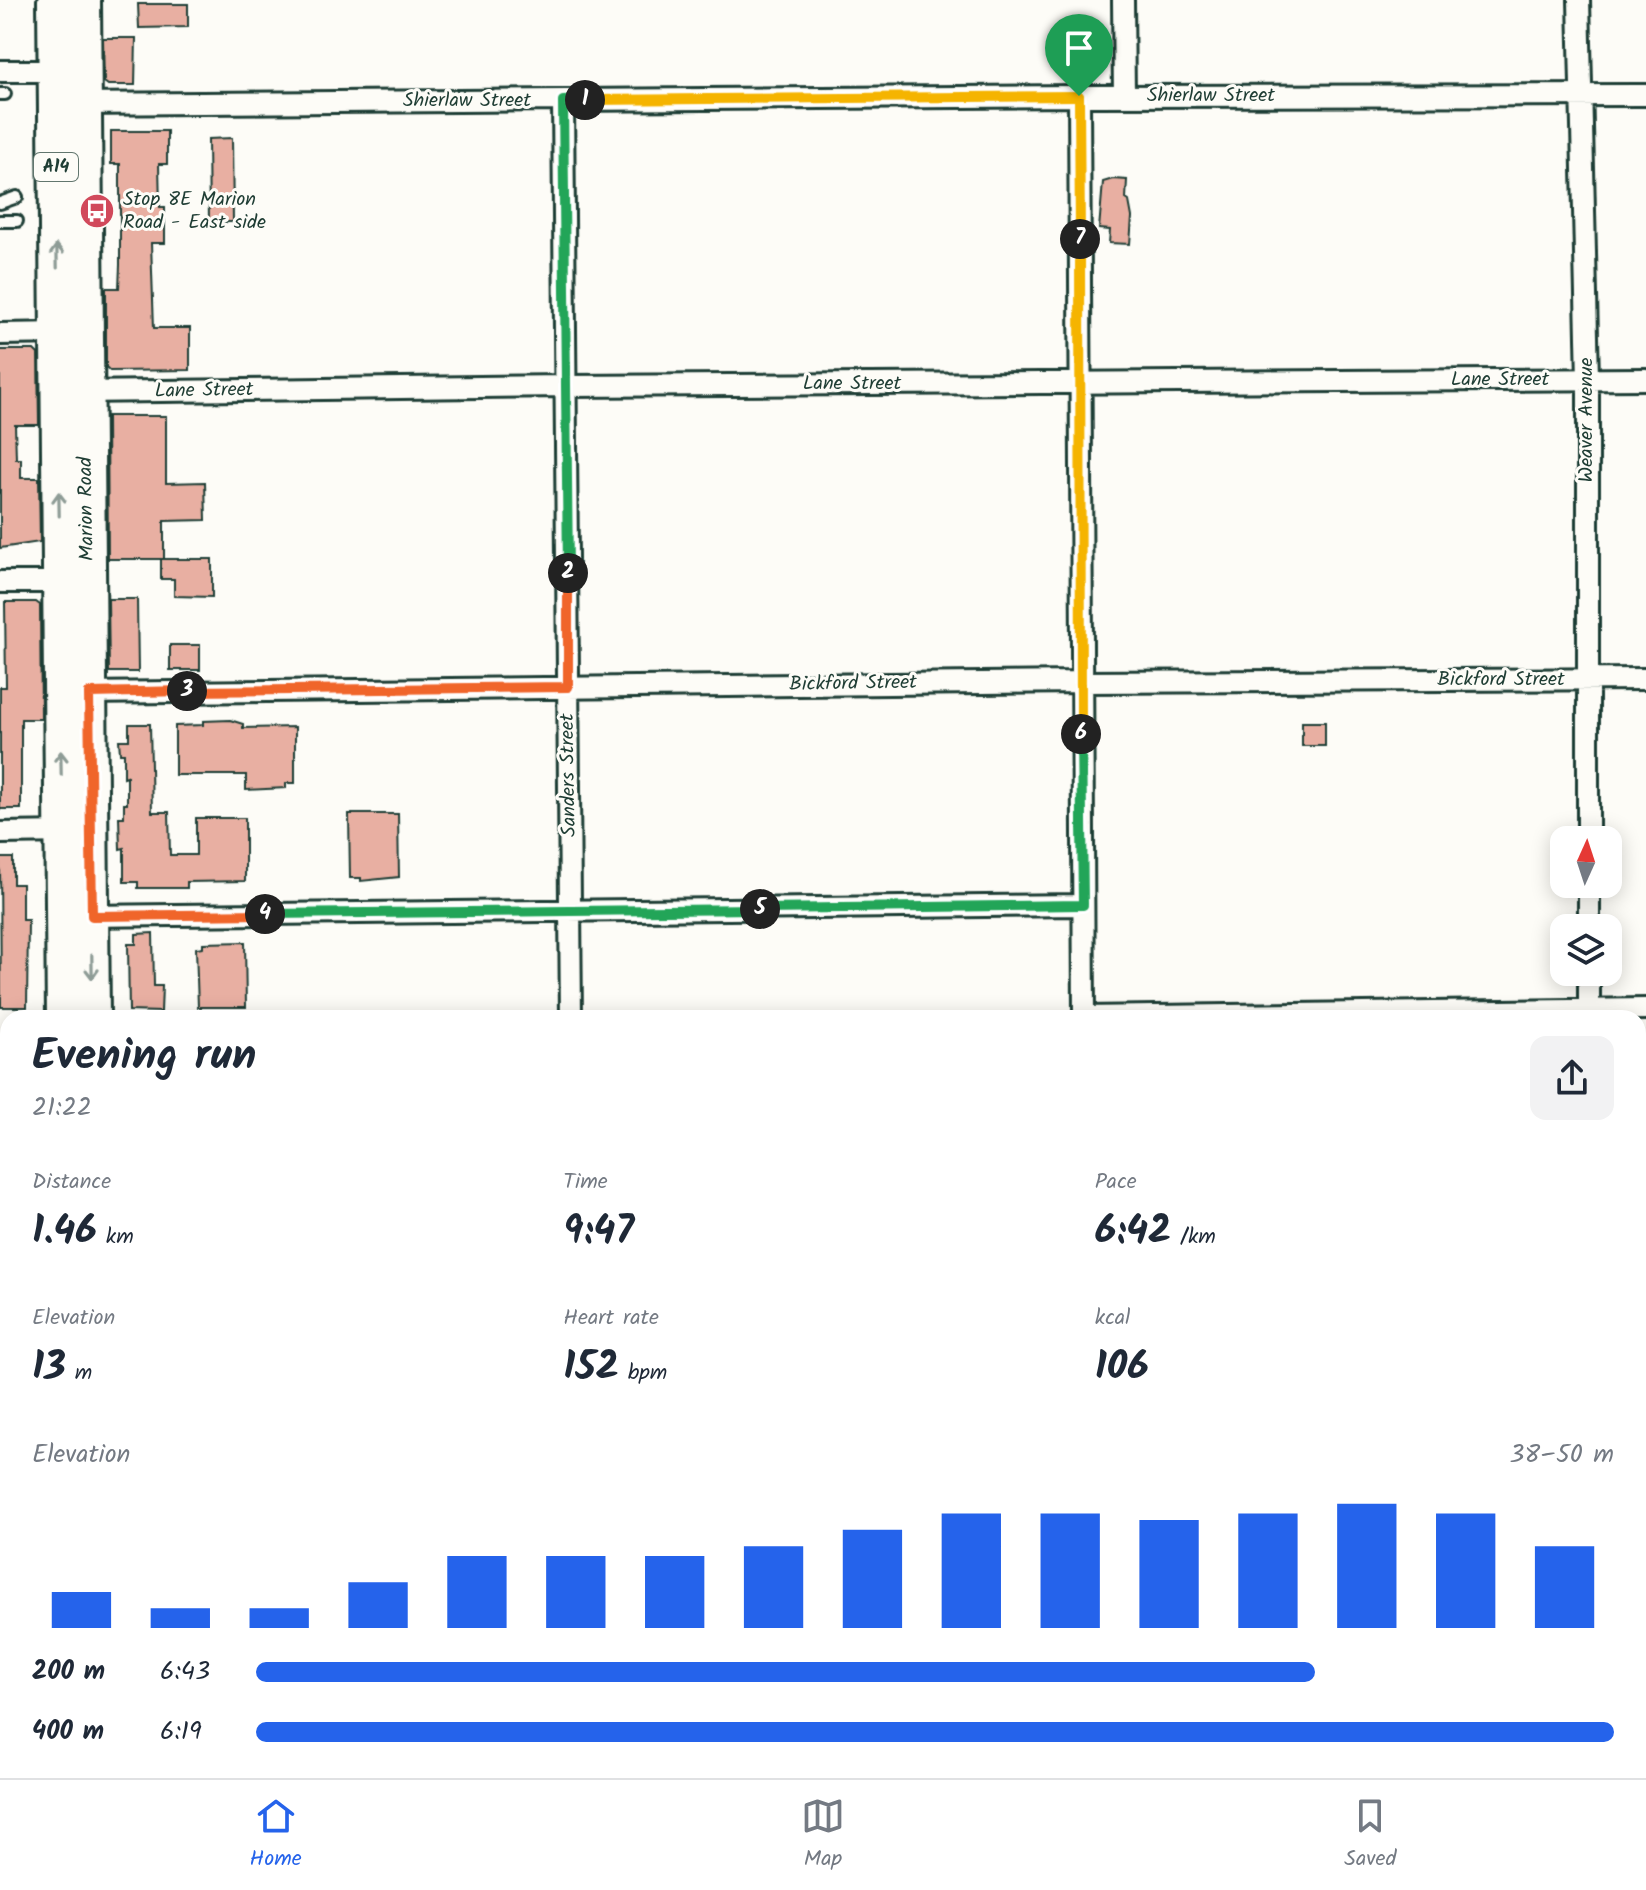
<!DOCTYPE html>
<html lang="en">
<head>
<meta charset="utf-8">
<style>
  body { margin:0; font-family:Kalam,sans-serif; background:#f2f2f3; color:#1f2937; height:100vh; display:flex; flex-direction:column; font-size:30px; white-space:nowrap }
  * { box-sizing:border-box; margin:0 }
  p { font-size:26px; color:#747a83 }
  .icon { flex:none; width:44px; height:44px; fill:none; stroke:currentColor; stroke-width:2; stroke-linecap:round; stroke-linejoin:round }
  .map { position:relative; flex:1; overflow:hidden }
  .panel { position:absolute; left:0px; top:1010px; width:1646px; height:768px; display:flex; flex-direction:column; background:#fff; border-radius:24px 24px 0 0; box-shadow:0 4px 20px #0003 }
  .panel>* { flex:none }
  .needle { width:52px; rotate:3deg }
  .tools { position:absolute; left:1550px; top:826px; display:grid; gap:16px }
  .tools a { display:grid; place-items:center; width:72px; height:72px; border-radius:16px; background:#fff; box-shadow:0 4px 20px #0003; font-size:40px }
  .pin { position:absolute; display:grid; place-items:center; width:68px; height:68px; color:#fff; margin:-82px -34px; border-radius:50% 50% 50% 0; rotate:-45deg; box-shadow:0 0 8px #0007 }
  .pin .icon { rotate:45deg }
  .km { position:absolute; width:40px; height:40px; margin:-20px; border-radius:50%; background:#222; color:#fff; font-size:22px; line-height:40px; text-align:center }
  .round { display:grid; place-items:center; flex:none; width:84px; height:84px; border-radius:16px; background:#f2f2f3 }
  .head { display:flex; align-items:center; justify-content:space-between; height:136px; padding:0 32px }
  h1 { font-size:44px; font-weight:700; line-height:60px }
  .stats { display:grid; grid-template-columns:repeat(3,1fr); gap:12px; height:136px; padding:8px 32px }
  .stats div { display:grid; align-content:center }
  .stats b { font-size:40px; font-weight:700 }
  .stats small { font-size:22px; font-weight:400 }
  .stats p { font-size:22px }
  .chart { height:224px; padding:16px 32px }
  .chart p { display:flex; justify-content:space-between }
  .chart svg { width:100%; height:144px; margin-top:8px; stroke:#2563eb; stroke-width:6 }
  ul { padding:0 32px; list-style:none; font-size:26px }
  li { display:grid; grid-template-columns:128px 96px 1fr; align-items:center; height:60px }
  li i { height:20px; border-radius:10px; background:#2563eb }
  .menu { display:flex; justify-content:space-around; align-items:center; height:112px; border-top:2px solid #e0e1e3; background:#fff; font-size:22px; color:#747a83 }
  .menu a { display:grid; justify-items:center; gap:4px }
  .menu .active { color:#2563eb }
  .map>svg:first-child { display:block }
</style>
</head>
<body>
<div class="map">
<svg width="1646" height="1778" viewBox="0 0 1646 1778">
  <rect width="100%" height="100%" fill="#fdfcf7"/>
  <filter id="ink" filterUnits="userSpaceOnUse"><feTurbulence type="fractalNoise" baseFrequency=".0125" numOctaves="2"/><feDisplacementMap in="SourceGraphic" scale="16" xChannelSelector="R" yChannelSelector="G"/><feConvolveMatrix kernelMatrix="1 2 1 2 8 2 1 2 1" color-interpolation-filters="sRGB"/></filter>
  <g filter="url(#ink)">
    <path fill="#e8afa2" stroke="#1f3d34" stroke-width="2" d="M 138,4 L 188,4 L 188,27 L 139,28 Z
      M 103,38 L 136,38 L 135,85 L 108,85 L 104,82 Z
      M 111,131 L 167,131 L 167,164 L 159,164 L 160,207 L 165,207 L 165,243 L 151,243 L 154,328 L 190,328 L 190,370 L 110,371 L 106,367 L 106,288 L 119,288 L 120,265 L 120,164 L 111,164 Z
      M 232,138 L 233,222 L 209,222 L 208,139 Z
      M 1113,179 L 1127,180 L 1126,199 L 1129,201 L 1132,217 L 1130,244 L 1109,243 L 1110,230 L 1099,229 L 1103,182 Z
      M 0,350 L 34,350 L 38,354 L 39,425 L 15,425 L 16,459 L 21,459 L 21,478 L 39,478 L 40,542 L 0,548 Z
      M 107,416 L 166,416 L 166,483 L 205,482 L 206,520 L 164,521 L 164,559 L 108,559 Z
      M 161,559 L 212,559 L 212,597 L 174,596 L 174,579 L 161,579 Z
      M 108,599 L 137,599 L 138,672 L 109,672 Z
      M 5,602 L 36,602 L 40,605 L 41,719 L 21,719 L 21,809 L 0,809 L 0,687 L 6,687 Z
      M 170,645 L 200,645 L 200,670 L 170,670 Z
      M 230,720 L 243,724 L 243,728 L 295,727 L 295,783 L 286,783 L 286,788 L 246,790 L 246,775 L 175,775 L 175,726 L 203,725 L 203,721 Z
      M 1302,722 L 1325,722 L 1325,746 L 1302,746 Z
      M 129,724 L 150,724 L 152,812 L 169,812 L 170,855 L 196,855 L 196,818 L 245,818 L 245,881 L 187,882 L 187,888 L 138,888 L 138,882 L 124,882 L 124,848 L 120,849 L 119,817 L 124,817 L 124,804 L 127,804 L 127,776 L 124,777 L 124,753 L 120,753 L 119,740 L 129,740 Z
      M 349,814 L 398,814 L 399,877 L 361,881 L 361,878 L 350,878 Z
      M 0,858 L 13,858 L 13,884 L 22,884 L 22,920 L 28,920 L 27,1007 L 1,1007 Z
      M 153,933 L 154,986 L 162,986 L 161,1012 L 129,1011 L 128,944 L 136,944 L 136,934 Z
      M 245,942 L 246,1007 L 198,1007 L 196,948 L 203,947 L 203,943 Z"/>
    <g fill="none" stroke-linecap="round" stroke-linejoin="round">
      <g stroke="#1f3d34" stroke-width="16">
        <path id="lane" d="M 0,94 L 5,94
          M 0,203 L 17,197
          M 0,221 L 17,221
          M 628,1770 L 628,1778"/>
      </g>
      <g stroke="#1f3d34" stroke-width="26">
        <path id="street" d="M 1123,0 L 1124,96
          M 1579,0 L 1588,379 L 1588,840
          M 0,71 L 64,71
          M 1079,96 L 1084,1018
          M 563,101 L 571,1018
          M 75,104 L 1079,96 L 1646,95
          M 0,334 L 68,333
          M 78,392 L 566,386 L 1646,379
          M 0,582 L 68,582
          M 82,693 L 1081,682 L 1646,679
          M 0,833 L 72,832
          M 1589,884 L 1589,928
          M 83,916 L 1083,905
          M 1589,972 L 1589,1018
          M 1084,1017 L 1646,1009
          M 0,1081 L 8,1080
          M 0,1328 L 8,1328
          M 1638,1350 L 1646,1350
          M 0,1716 L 8,1716
          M 935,1770 L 935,1778
          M 1191,1770 L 1191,1778
          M 1445,1770 L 1445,1778"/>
      </g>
      <g stroke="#1f3d34" stroke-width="34">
        <path id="secondary" d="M 1638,1690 L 1646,1690
          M 1638,1722 L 1646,1722"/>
      </g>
      <g stroke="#1f3d34" stroke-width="38">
        <path id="primary" d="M 54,0 L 63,1018
          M 84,0 L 93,1018
          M 65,1770 L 65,1778
          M 97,1770 L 97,1778"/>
      </g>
      <use href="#lane" stroke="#fdfcf7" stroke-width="10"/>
      <use href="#street" stroke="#fdfcf7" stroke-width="20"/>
      <use href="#secondary" stroke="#fdfcf7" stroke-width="28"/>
      <use href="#primary" stroke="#fdfcf7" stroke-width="32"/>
    </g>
    <defs><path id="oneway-shaft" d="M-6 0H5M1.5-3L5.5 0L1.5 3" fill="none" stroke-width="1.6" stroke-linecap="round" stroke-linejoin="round" transform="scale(2)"/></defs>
    <g stroke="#8e9c96">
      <use href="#oneway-shaft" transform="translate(57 256) rotate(-91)"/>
      <use href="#oneway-shaft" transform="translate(59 504) rotate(-91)"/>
      <use href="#oneway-shaft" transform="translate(61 763) rotate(-91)"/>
      <use href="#oneway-shaft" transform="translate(92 967) rotate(89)"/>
    </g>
  </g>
  <g fill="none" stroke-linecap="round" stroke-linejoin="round" filter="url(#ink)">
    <g stroke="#fff" stroke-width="16">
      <path id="split-1" d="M 585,100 L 1079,96"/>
    </g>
    <g stroke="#fff" stroke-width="16">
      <path id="split-2" d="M 568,573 L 563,101 L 585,100"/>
    </g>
    <g stroke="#fff" stroke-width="16">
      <path id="split-3" d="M 187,691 L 568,687 L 568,573"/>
    </g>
    <g stroke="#fff" stroke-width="16">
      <path id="split-4" d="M 187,691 L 89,693 L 92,916 L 265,914"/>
    </g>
    <g stroke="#fff" stroke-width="16">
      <path id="split-5" d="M 265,914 L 760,909"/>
    </g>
    <g stroke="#fff" stroke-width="16">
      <path id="split-6" d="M 760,909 L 1083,905 L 1081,734"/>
    </g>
    <g stroke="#fff" stroke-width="16">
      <path id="split-7" d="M 1080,239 L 1081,734"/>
    </g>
    <g stroke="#fff" stroke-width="16">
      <path id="split-8" d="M 1079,96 L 1080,239"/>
    </g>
    <use href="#split-1" stroke="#f5b400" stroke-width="10"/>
    <use href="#split-2" stroke="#22a559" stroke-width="10"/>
    <use href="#split-3" stroke="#f0652b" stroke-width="10"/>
    <use href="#split-4" stroke="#f0652b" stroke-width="10"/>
    <use href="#split-5" stroke="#22a559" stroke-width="10"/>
    <use href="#split-6" stroke="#22a559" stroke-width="10"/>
    <use href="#split-7" stroke="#f5b400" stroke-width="10"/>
    <use href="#split-8" stroke="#f5b400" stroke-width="10"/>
  </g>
  <defs>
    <g id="bus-disc" transform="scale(1.8)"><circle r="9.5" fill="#d1495b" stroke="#fdfcf7"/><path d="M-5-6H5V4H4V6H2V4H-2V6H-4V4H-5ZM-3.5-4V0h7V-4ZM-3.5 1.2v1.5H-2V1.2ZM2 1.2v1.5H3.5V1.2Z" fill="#fff"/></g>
  </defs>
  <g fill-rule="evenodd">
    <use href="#bus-disc" x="97" y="211"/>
  </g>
  <g text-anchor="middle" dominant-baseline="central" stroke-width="6" stroke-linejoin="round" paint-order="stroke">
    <rect fill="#fdfcf7" stroke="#62766e" stroke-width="2" x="34" y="153" width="44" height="28" rx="6"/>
    <g font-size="18" font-weight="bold" fill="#1f3d34">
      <text x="56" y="167">A14</text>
    </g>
    <g font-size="20" fill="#1f3d34" stroke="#fdfcf7">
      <text x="1211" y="96">Shierlaw Street</text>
      <text x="467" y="101">Shierlaw Street</text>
      <text x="1500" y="380">Lane Street</text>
      <text x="852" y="384">Lane Street</text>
      <text transform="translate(204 391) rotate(-1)">Lane Street</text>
      <text transform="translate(1587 420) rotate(-90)">Weaver Avenue</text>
      <text transform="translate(87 509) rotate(-91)">Marion Road</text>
      <text x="1501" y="680">Bickford Street</text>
      <text transform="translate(853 684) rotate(-1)">Bickford Street</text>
      <text transform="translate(569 775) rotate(-91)">Sanders Street</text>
    </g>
    <g font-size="20" fill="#1f3d34" stroke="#fdfcf7" text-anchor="start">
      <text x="123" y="200">Stop 8E Marion<tspan x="123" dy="23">Road - East side</tspan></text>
    </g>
  </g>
</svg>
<div class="tools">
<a><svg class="needle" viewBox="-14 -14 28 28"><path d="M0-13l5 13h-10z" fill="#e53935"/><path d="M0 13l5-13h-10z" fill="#747a83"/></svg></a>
<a><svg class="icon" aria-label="layers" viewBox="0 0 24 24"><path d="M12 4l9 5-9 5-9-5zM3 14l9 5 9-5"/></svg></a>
</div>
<div class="pin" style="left:1079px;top:96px;background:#1e9e55"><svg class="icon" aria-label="arrive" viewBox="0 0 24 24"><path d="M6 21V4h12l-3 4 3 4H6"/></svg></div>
<b class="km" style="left:585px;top:100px">1</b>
<b class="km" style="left:568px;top:573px">2</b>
<b class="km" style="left:187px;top:691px">3</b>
<b class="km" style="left:265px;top:914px">4</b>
<b class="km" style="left:760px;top:909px">5</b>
<b class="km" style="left:1081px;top:734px">6</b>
<b class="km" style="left:1080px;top:239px">7</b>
<section class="panel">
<div class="head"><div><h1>Evening run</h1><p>21:22</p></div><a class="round"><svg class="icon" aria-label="share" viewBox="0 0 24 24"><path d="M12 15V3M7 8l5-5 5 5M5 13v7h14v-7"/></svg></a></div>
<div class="stats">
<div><p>Distance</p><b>1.46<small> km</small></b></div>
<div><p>Time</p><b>9:47</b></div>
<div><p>Pace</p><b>6:42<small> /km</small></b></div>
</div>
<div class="stats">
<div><p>Elevation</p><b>13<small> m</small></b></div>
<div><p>Heart rate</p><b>152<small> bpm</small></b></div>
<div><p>kcal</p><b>106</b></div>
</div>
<div class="chart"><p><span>Elevation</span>38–50 m</p>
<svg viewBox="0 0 160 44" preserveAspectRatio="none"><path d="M5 44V33M15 44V38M25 44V38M35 44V30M45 44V22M55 44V22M65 44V22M75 44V19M85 44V14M95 44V9M105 44V9M115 44V11M125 44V9M135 44V6M145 44V9M155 44V19"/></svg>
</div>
<ul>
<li><b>200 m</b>6:43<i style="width:78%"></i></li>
<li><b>400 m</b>6:19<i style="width:100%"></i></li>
</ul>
</section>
</div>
<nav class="menu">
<a class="active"><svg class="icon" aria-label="home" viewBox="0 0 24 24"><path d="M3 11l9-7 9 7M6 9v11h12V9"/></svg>Home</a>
<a><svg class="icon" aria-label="map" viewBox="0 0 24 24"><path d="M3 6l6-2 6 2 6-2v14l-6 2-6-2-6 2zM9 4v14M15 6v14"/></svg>Map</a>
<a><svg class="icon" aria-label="saved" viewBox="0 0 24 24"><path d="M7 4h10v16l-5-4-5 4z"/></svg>Saved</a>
</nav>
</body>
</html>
